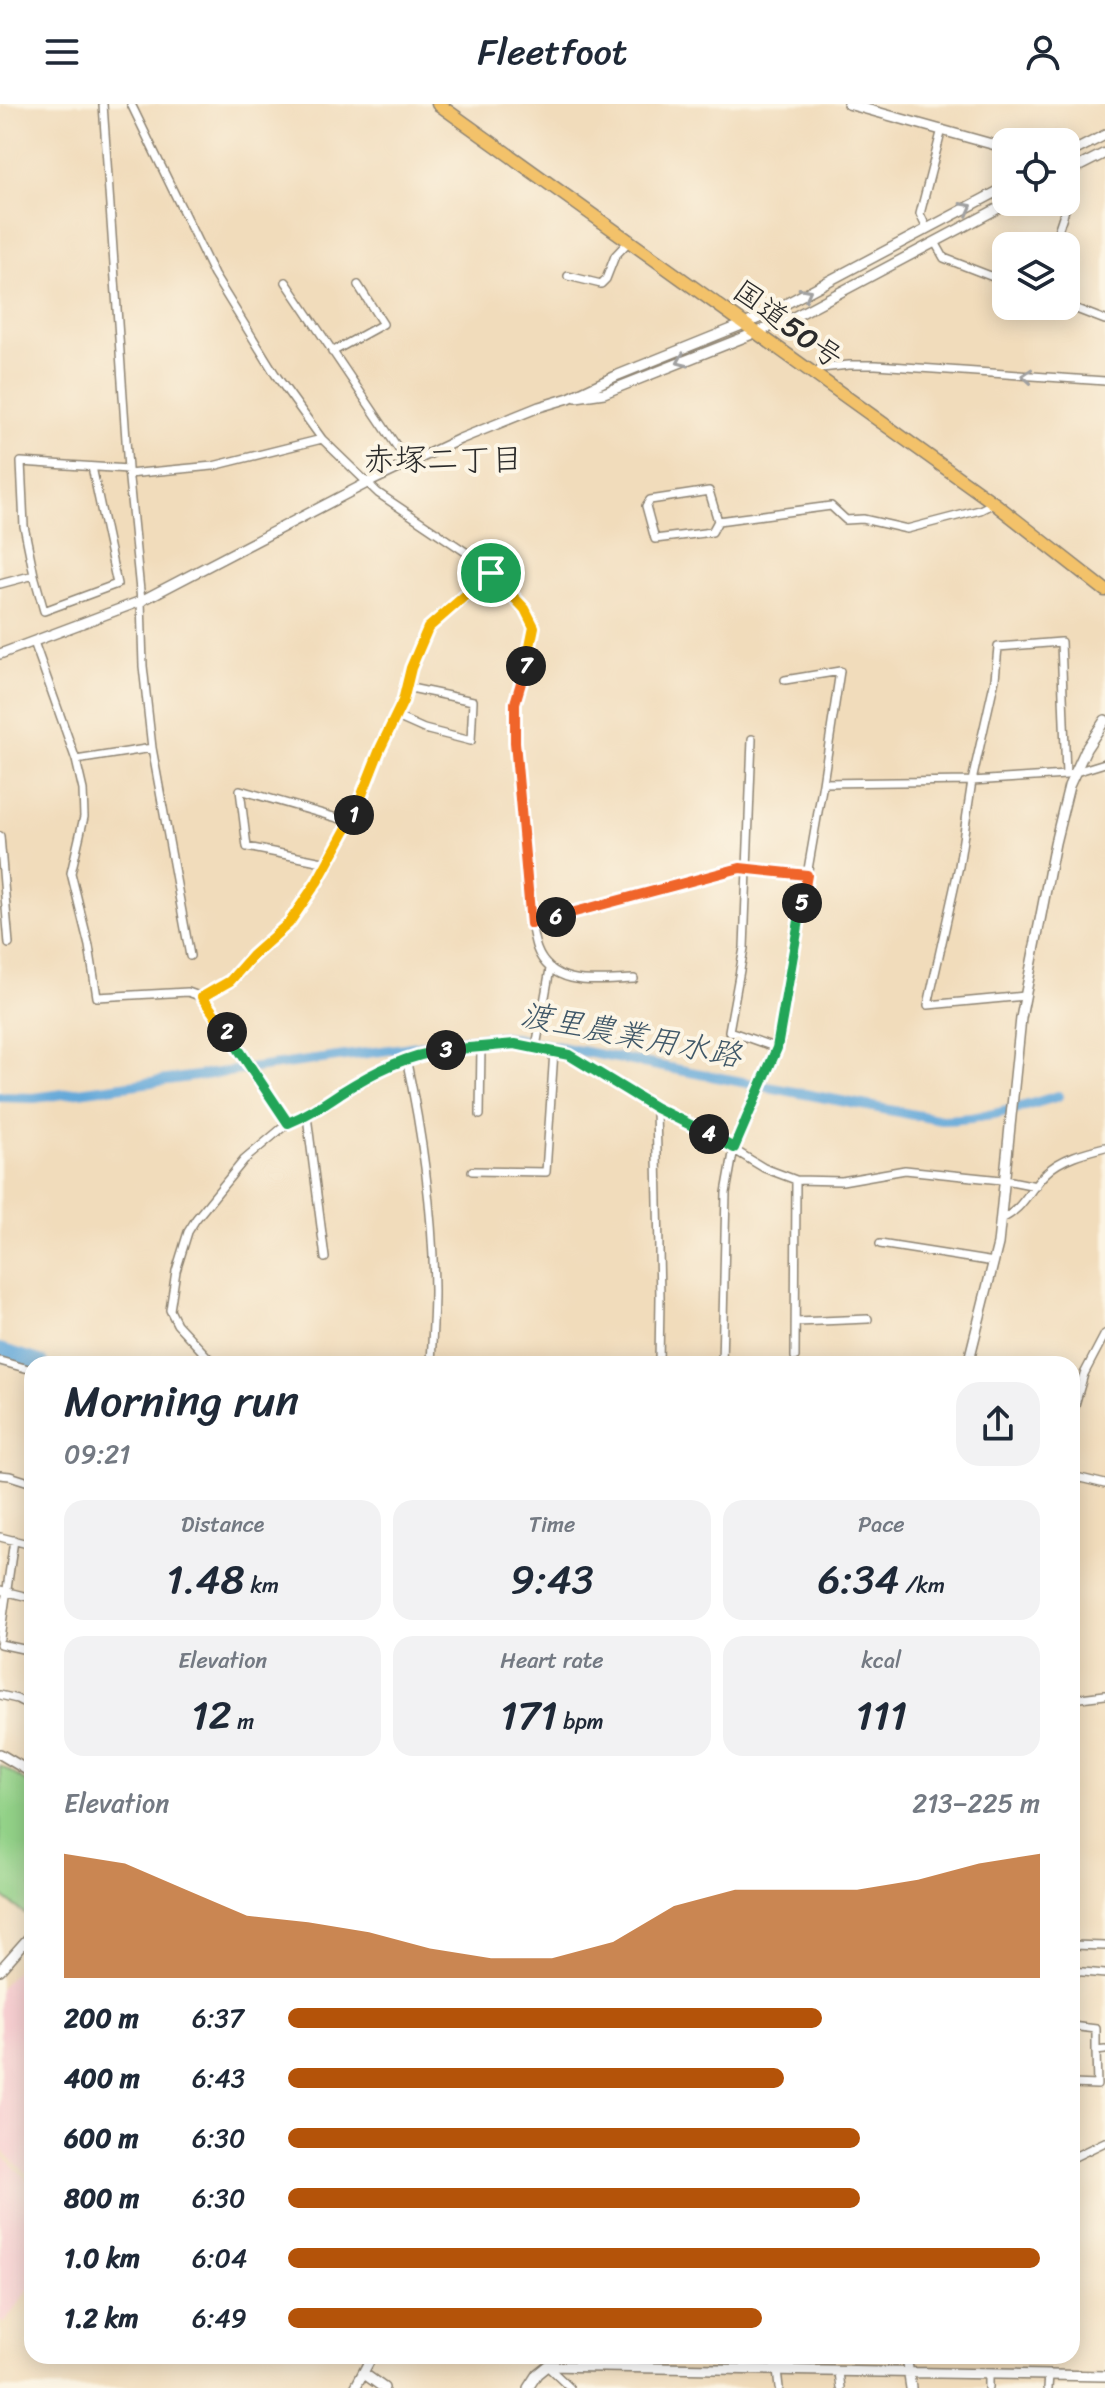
<!DOCTYPE html>
<html lang="en">
<head>
<meta charset="utf-8">
<style>
  body { margin:0; font-family:Sriracha,"Klee One",sans-serif; background:#f2f2f3; color:#1f2937; height:100vh; display:flex; flex-direction:column; font-size:30px; white-space:nowrap }
  * { box-sizing:border-box; margin:0 }
  p { font-size:26px; color:#747a83 }
  .icon { flex:none; width:44px; height:44px; fill:none; stroke:currentColor; stroke-width:2; stroke-linecap:round; stroke-linejoin:round }
  .map { position:relative; flex:1; overflow:hidden }
  .side { position:absolute; left:24px; top:1252px; width:1056px; height:1008px; display:flex; flex-direction:column; background:#fff; border-radius:24px; box-shadow:0 4px 20px #0003 }
  .side>* { flex:none }
  .controls { position:absolute; left:992px; top:24px; display:grid; gap:16px }
  .controls a { display:grid; place-items:center; width:88px; height:88px; border-radius:16px; background:#fff; box-shadow:0 4px 20px #0003; font-size:40px }
  .pin { position:absolute; display:grid; place-items:center; width:68px; height:68px; color:#fff; margin:-34px; border:4px solid #fff; border-radius:50%; box-shadow:0 2px 8px #0007 }
  .km { position:absolute; width:40px; height:40px; margin:-20px; border-radius:50%; background:#222; color:#fff; font-size:22px; line-height:40px; text-align:center }
  .round { display:grid; place-items:center; flex:none; width:84px; height:84px; border-radius:24px; background:#f2f2f3 }
  .summary { display:flex; align-items:center; justify-content:space-between; height:136px; padding:0 40px }
  h1 { font-size:44px; font-weight:600; line-height:60px }
  .figures { display:grid; grid-template-columns:repeat(3,1fr); gap:12px; height:136px; padding:8px 40px }
  .figures div { display:grid; align-content:center; border-radius:20px; background:#f2f2f3; text-align:center }
  .figures b { font-size:40px; font-weight:600 }
  .figures small { font-size:22px; font-weight:400 }
  .figures p { font-size:22px }
  .chart { height:224px; padding:16px 40px }
  .chart p { display:flex; justify-content:space-between }
  .chart svg { width:100%; height:144px; margin-top:8px; fill:#b45309; opacity:.7 }
  ul { padding:0 40px; list-style:none; font-size:26px }
  li { display:grid; grid-template-columns:128px 96px 1fr; align-items:center; height:60px }
  li i { height:20px; border-radius:10px; background:#b45309 }
  header { display:flex; justify-content:space-between; align-items:center; height:104px; padding:0 40px; background:#fff; font-size:36px; font-weight:600 }
  .map>svg:first-child { display:block }
</style>
</head>
<body>
<header><svg class="icon" aria-label="menu" viewBox="0 0 24 24"><path d="M4 6h16M4 12h16M4 18h16"/></svg>Fleetfoot<svg class="icon" aria-label="person" viewBox="0 0 24 24"><circle cx="12" cy="8" r="4"/><path d="M4 21q1-7 8-7t8 7"/></svg></header>
<div class="map">
<svg width="1105" height="2284" viewBox="0 0 1105 2284">
  <rect width="100%" height="100%" fill="#fcf5e5"/>
  <filter id="ink" filterUnits="userSpaceOnUse"><feTurbulence type="fractalNoise" baseFrequency=".0125" numOctaves="2"/><feDisplacementMap in="SourceGraphic" scale="16" xChannelSelector="R" yChannelSelector="G"/><feConvolveMatrix kernelMatrix="1 2 1 2 8 2 1 2 1" color-interpolation-filters="sRGB"/></filter>
  <filter id="wash" filterUnits="userSpaceOnUse"><feTurbulence type="fractalNoise" baseFrequency=".006" numOctaves="4" result="noise"/><feDisplacementMap in="SourceGraphic" scale="32" xChannelSelector="R" yChannelSelector="G"/><feGaussianBlur stdDeviation="1.8" result="paint"/><feColorMatrix in="noise" values="0 0 0 0 0 0 0 0 0 0 0 0 0 0 0 0 0 1.4 0 .05"/><feComposite in="paint" operator="in"/></filter>
  <g filter="url(#wash)">
    <rect width="100%" height="100%" fill="#f1dcbb"/>
    <path fill="#f7cfd1" d="M 32,1850 L 32,2075 L 0,2044 L 0,1884 Z
      M 0,2049 L 32,2080 L 32,2180 L 5,2219 L 0,2218 Z"/>
    <path fill="#93d288" stroke="#5f7e5a" stroke-width="2" d="M 0,1661 L 32,1682 L 32,1815 L 0,1791 Z"/>
    <g fill="none" stroke-linecap="round" stroke-linejoin="round">
      <path stroke="#64a8d9" stroke-width="10" d="M 0,993 L 34,994 L 478,934 L 502,932 L 941,1016 C 982,1016 1019,1004 1058,992"/>
      <path stroke="#64a8d9" stroke-width="18" d="M 0,1248 L 40,1260"/>
    </g>
  </g>
  <g filter="url(#ink)">
    <g fill="none" stroke-linecap="round" stroke-linejoin="round">
      <g stroke="#8e8473" stroke-width="10">
        <path id="minor" d="M 103,0 L 128,365 L 141,497 L 143,562 L 152,644 L 190,852
          M 131,0 L 214,171 L 275,270 L 322,335 L 378,389 L 482,459 L 525,505 L 534,523 L 515,599 L 515,638 L 531,820 C 533,828 534,837 537,845 C 552,885 600,876 634,875
          M 927,125 L 920,110 L 942,25
          M 935,138 L 944,154 L 1006,178
          M 1053,142 L 1073,82 L 1067,68
          M 568,172 L 601,180 L 606,175 L 615,152 L 629,137
          M 286,178 L 408,359
          M 1066,201 L 1105,216
          M 332,248 L 383,220 L 358,181
          M 816,271 L 821,264 L 849,261 L 876,261 L 1105,277
          M 128,370 L 213,362 L 322,335
          M 718,417 L 709,387 L 650,396 L 646,402 L 655,435 L 712,428 L 718,417 L 831,402 L 846,416 L 863,415 L 907,425 L 980,406 L 994,399
          M 34,471 L 44,507 L 117,480 L 92,363
          M 0,480 L 34,471 L 24,422 L 21,358 L 128,365
          M 34,538 L 76,656 L 83,686 L 84,713 L 71,769 L 89,842 L 97,893 L 188,888 L 202,893 L 251,962 L 288,1019
          M 397,613 L 424,625 L 471,637 L 473,597 L 406,583
          M 752,635 L 744,844 L 729,927 L 777,944
          M 76,656 L 152,644
          M 823,679 L 972,677 L 1066,671 L 1105,659
          M 0,732 L 9,840
          M 328,759 L 247,743 L 240,686 L 351,718
          M 531,820 L 740,764 L 807,771
          M 1025,892 L 928,901 L 959,762 L 972,677 L 995,575 L 998,543 L 1061,538 L 1066,671
          M 202,893 L 230,877 L 252,852 L 289,819 L 317,778 L 351,718 L 380,645 L 403,597 L 411,564 L 428,524 L 442,509 L 464,495 L 491,469
          M 536,943 L 550,865
          M 406,954 C 422,1028 433,1111 434,1186 C 434,1211 432,1236 431,1260
          M 656,1004 L 660,1193 L 659,1260
          M 480,1011 L 481,942
          M 307,1012 L 325,1154
          M 472,1067 L 546,1068 L 554,947
          M 1001,1115 C 1022,1107 1030,1084 1046,1069 C 1061,1054 1085,1048 1105,1043
          M 880,1140 L 994,1158
          M 797,1218 L 868,1215
          M 795,1253 L 796,1076
          M 0,1257 L 32,1266
          M 214,1260 L 177,1220 L 170,1206 L 176,1167 L 188,1128 L 196,1115 L 244,1056 L 288,1019 L 307,1012 L 375,968 L 406,954 L 433,948 L 515,940 L 569,951 L 656,1004 L 708,1030 L 764,1064 L 796,1076 L 842,1077 L 905,1066 L 1011,1077 L 1036,1082
          M 722,1260 L 726,1089 L 734,1044 L 747,1018 L 777,944 L 823,679 L 840,567 L 785,576
          M 1072,1311 L 1084,1270 L 1105,1230
          M 0,1371 L 10,1372 L 32,1379
          M 1072,1372 L 1105,1380
          M 0,1433 L 32,1441
          M 0,1486 L 32,1494
          M 0,1534 L 14,1436
          M 0,1540 L 32,1547
          M 0,1591 L 17,1595 L 32,1603
          M 1072,1595 L 1105,1591
          M 1072,1841 L 1105,1842
          M 1072,1867 L 1105,1870
          M 1072,1922 L 1096,1925 L 1096,1947
          M 1072,1980 L 1097,1981 L 1096,1947 L 1105,1946
          M 1072,2054 L 1105,2038
          M 547,2262 L 570,2284
          M 777,2266 L 779,2284
          M 839,2268 L 841,2284
          M 988,2284 L 988,2270
          M 1048,2284 L 1049,2271"/>
      </g>
      <g stroke="#8e8473" stroke-width="12">
        <path id="tertiary" d="M 848,0 L 1006,44
          M 1066,51 L 1105,31
          M 1066,69 L 1105,49
          M 576,293 L 604,289 L 790,215 L 1010,98
          M 0,550 L 141,497 L 367,379 L 460,335 L 539,303 L 569,294 L 618,271 L 759,214 L 1006,83
          M 968,1260 L 998,1140 L 1021,914 L 1055,739 L 1069,682 L 1086,645 L 1105,616
          M 0,1650 L 32,1669
          M 0,1866 L 32,1830
          M 906,2252 L 911,2284
          M 363,2269 L 384,2284
          M 355,2284 L 372,2252
          M 528,2284 L 537,2270 L 547,2262 L 1105,2272"/>
      </g>
      <g stroke="#8e8473" stroke-width="15">
        <path id="trunk" d="M 438,0 L 994,399 L 1105,486"/>
      </g>
      <use href="#minor" stroke="#fff" stroke-width="7"/>
      <use href="#tertiary" stroke="#fff" stroke-width="9"/>
      <use href="#trunk" stroke="#f3c26a" stroke-width="12"/>
    </g>
    <defs><path id="oneway-chevron" d="M-2-3.5L2.5 0L-2 3.5" fill="none" stroke-width="1.6" stroke-linecap="round" stroke-linejoin="round" transform="scale(2)"/></defs>
    <g stroke="#a0a0a0">
      <use href="#oneway-chevron" transform="translate(967 104) rotate(-28)"/>
      <use href="#oneway-chevron" transform="translate(806 189) rotate(-28)"/>
      <use href="#oneway-chevron" transform="translate(682 257) rotate(157)"/>
      <use href="#oneway-chevron" transform="translate(1027 272) rotate(-176)"/>
    </g>
  </g>
  <g fill="none" stroke-linecap="round" stroke-linejoin="round" filter="url(#ink)">
    <g stroke="#fff" stroke-width="16">
      <path id="split-1" d="M 354,711 L 380,645 L 403,597 L 411,564 L 428,524 L 491,469"/>
    </g>
    <g stroke="#fff" stroke-width="16">
      <path id="split-2" d="M 227,928 L 202,893 L 230,877 L 252,852 L 289,819 L 317,778 L 354,711"/>
    </g>
    <g stroke="#fff" stroke-width="16">
      <path id="split-3" d="M 227,928 L 288,1019 C 308,1011 324,1000 342,988 C 375,967 407,951 446,946"/>
    </g>
    <g stroke="#fff" stroke-width="16">
      <path id="split-4" d="M 446,946 L 515,940 L 569,951 L 656,1004 L 709,1030"/>
    </g>
    <g stroke="#fff" stroke-width="16">
      <path id="split-5" d="M 709,1030 L 734,1044 L 777,944 L 802,799"/>
    </g>
    <g stroke="#fff" stroke-width="16">
      <path id="split-6" d="M 556,813 L 740,764 L 807,771 L 802,799"/>
    </g>
    <g stroke="#fff" stroke-width="16">
      <path id="split-7" d="M 526,562 L 515,599 L 515,638 L 531,820 L 556,813"/>
    </g>
    <g stroke="#fff" stroke-width="16">
      <path id="split-8" d="M 491,469 L 525,505 L 534,523 L 526,562"/>
    </g>
    <use href="#split-1" stroke="#f5b400" stroke-width="10"/>
    <use href="#split-2" stroke="#f5b400" stroke-width="10"/>
    <use href="#split-3" stroke="#22a559" stroke-width="10"/>
    <use href="#split-4" stroke="#22a559" stroke-width="10"/>
    <use href="#split-5" stroke="#22a559" stroke-width="10"/>
    <use href="#split-6" stroke="#f0652b" stroke-width="10"/>
    <use href="#split-7" stroke="#f0652b" stroke-width="10"/>
    <use href="#split-8" stroke="#f5b400" stroke-width="10"/>
  </g>
  <g text-anchor="middle" dominant-baseline="central" stroke-width="8" stroke-linejoin="round" paint-order="stroke">
    <g font-size="30" fill="#2b2b2b" stroke="#fcf5e5">
      <text transform="translate(788 220) rotate(36)">国道50号</text>
    </g>
    <g font-size="32" fill="#2b2b2b" stroke="#fcf5e5">
      <text x="443" y="355">赤塚二丁目</text>
    </g>
    <g font-size="32" font-style="italic" fill="#3f5768" stroke="#fcf5e5">
      <text transform="translate(631 931) rotate(11)">渡里農業用水路</text>
    </g>
  </g>
</svg>
<div class="controls">
<a><svg class="icon" aria-label="locate" viewBox="0 0 24 24"><circle cx="12" cy="12" r="6"/><path d="M12 2v4M12 18v4M2 12h4M18 12h4"/></svg></a>
<a><svg class="icon" aria-label="layers" viewBox="0 0 24 24"><path d="M12 4l9 5-9 5-9-5zM3 14l9 5 9-5"/></svg></a>
</div>
<div class="pin" style="left:491px;top:469px;background:#1e9e55"><svg class="icon" aria-label="arrive" viewBox="0 0 24 24"><path d="M6 21V4h12l-3 4 3 4H6"/></svg></div>
<b class="km" style="left:354px;top:711px">1</b>
<b class="km" style="left:227px;top:928px">2</b>
<b class="km" style="left:446px;top:946px">3</b>
<b class="km" style="left:709px;top:1030px">4</b>
<b class="km" style="left:802px;top:799px">5</b>
<b class="km" style="left:556px;top:813px">6</b>
<b class="km" style="left:526px;top:562px">7</b>
<section class="side">
<div class="summary"><div><h1>Morning run</h1><p>09:21</p></div><a class="round"><svg class="icon" aria-label="share" viewBox="0 0 24 24"><path d="M12 15V3M7 8l5-5 5 5M5 13v7h14v-7"/></svg></a></div>
<div class="figures">
<div><p>Distance</p><b>1.48<small> km</small></b></div>
<div><p>Time</p><b>9:43</b></div>
<div><p>Pace</p><b>6:34<small> /km</small></b></div>
</div>
<div class="figures">
<div><p>Elevation</p><b>12<small> m</small></b></div>
<div><p>Heart rate</p><b>171<small> bpm</small></b></div>
<div><p>kcal</p><b>111</b></div>
</div>
<div class="chart"><p><span>Elevation</span>213–225 m</p>
<svg viewBox="0 0 160 44" preserveAspectRatio="none"><path d="M0 44V6L10 9L20 17L30 25L40 27L50 30L60 35L70 38L80 38L90 33L100 22L110 17L120 17L130 17L140 14L150 9L160 6V44z"/></svg>
</div>
<ul>
<li><b>200 m</b>6:37<i style="width:71%"></i></li>
<li><b>400 m</b>6:43<i style="width:66%"></i></li>
<li><b>600 m</b>6:30<i style="width:76%"></i></li>
<li><b>800 m</b>6:30<i style="width:76%"></i></li>
<li><b>1.0 km</b>6:04<i style="width:100%"></i></li>
<li><b>1.2 km</b>6:49<i style="width:63%"></i></li>
</ul>
</section>
</div>
</body>
</html>
